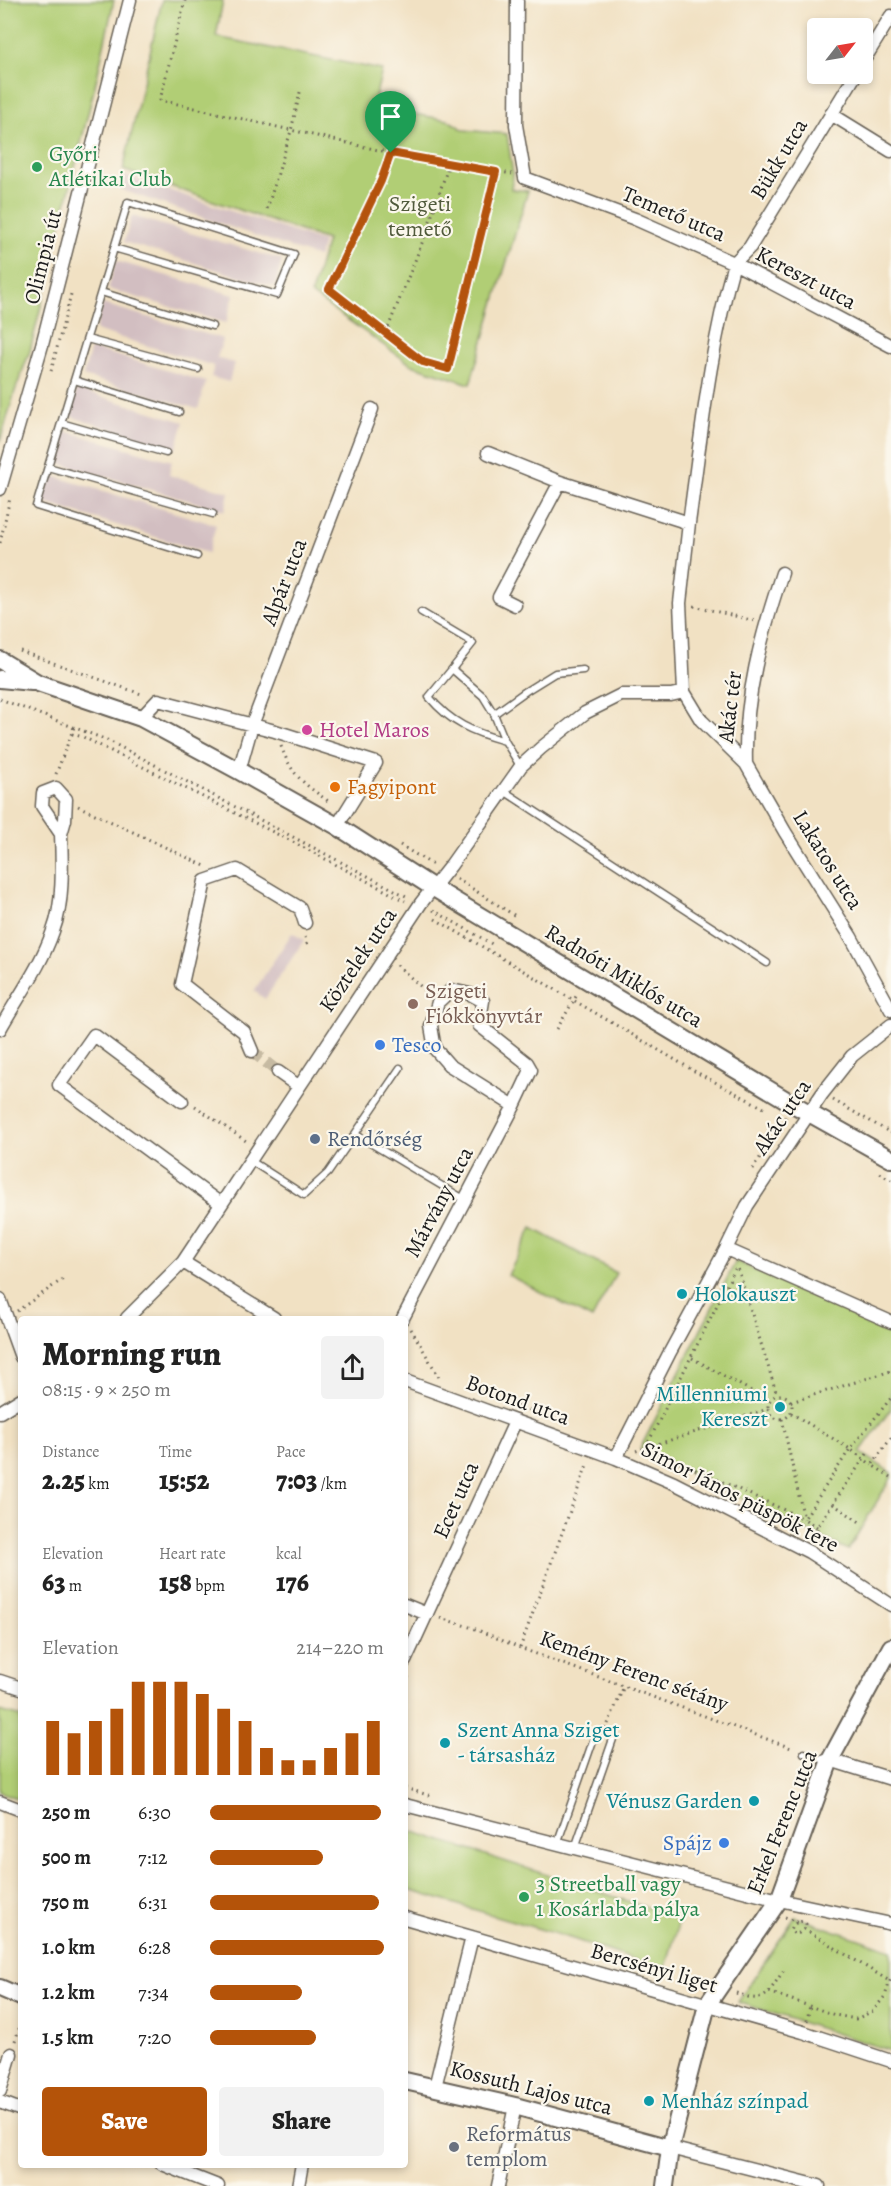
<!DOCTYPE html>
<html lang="en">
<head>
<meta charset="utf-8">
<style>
  body { margin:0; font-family:Alegreya,serif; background:#f2f2f2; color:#222; height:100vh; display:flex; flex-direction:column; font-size:22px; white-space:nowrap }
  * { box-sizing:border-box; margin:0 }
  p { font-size:20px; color:#767676 }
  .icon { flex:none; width:33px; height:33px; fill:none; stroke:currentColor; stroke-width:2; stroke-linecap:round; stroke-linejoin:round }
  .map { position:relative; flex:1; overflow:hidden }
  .panel { position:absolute; left:18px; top:1316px; width:390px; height:852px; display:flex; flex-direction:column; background:#fff; border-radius:6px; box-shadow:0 3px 9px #0003 }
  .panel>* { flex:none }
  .needle { width:39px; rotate:59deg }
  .controls { position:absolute; left:807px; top:18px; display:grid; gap:12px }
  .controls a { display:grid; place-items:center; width:66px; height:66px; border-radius:6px; background:#fff; box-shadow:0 3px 9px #0003; font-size:30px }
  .pin { position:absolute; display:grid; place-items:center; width:51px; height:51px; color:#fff; margin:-62px -26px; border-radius:50% 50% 50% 0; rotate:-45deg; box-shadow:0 0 6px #0007 }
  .pin .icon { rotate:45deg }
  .round { display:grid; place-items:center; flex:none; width:63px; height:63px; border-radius:6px; background:#f2f2f2 }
  .headline { display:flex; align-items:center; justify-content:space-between; height:102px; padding:0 24px }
  h1 { font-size:33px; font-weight:800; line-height:45px }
  .figures { display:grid; grid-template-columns:repeat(3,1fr); gap:9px; height:102px; padding:6px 24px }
  .figures div { display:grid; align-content:center }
  .figures b { font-size:26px; font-weight:800 }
  .figures small { font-size:16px; font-weight:400 }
  .figures p { font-size:16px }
  .chart { height:168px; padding:12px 24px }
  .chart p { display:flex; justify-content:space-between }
  .chart svg { width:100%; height:108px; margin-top:6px; stroke:#b45309; stroke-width:6 }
  .cta { display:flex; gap:12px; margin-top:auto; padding:12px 24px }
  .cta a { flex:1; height:69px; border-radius:6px; background:#b45309; color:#fff; font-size:24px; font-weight:800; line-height:69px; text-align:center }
  .cta a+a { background:#f2f2f2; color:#222 }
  ul { padding:0 24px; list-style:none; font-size:20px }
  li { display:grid; grid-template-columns:96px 72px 1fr; align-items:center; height:45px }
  li i { height:15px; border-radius:8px; background:#b45309 }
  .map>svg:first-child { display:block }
</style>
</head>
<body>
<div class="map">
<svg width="891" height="2186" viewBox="0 0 891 2186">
  <rect width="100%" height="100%" fill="#fbf7ec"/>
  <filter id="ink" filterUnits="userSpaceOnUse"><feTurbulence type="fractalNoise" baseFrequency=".0167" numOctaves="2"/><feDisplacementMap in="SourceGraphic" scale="12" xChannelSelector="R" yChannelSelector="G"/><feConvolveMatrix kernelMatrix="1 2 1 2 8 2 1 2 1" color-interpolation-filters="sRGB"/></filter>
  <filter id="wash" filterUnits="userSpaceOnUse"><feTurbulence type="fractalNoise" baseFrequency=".008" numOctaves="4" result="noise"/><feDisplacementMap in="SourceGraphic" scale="24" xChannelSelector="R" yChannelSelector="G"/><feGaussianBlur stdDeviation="1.35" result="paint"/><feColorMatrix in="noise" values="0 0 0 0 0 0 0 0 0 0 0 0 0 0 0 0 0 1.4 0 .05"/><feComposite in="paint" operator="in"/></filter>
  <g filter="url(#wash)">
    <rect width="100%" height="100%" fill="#f1e1c3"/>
    <path fill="#d2bec1" d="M 124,175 L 323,242 L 318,257 L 119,189 Z
      M 132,216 L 282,260 L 275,287 L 124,242 Z
      M 116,261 L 234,295 L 226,323 L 108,289 Z
      M 103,304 L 223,339 L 217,358 L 234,363 L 229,382 L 211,377 L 214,366 L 95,330 Z
      M 91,348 L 206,382 L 198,409 L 83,376 Z
      M 77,389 L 184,422 L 176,449 L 69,416 Z
      M 65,431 L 172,461 L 169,475 L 229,492 L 225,511 L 55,462 Z
      M 50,475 L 216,525 L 208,553 L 42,502 Z
      M 292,933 L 304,940 L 265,999 L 254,991 Z"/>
    <path fill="#b1ce75" stroke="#667548" stroke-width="1.5" d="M 0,0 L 114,0 L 97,77 L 30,351 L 15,391 L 0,442 Z
      M 162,0 L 223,0 L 216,37 L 382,70 L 373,107 L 448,120 L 464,130 L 507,134 L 513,175 L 511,189 L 528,191 L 470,384 L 412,365 L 311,294 L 327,240 L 123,170 Z
      M 532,1228 L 616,1273 L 592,1319 L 508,1275 Z
      M 736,1261 L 891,1332 L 891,1409 L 860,1452 L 891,1473 L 891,1478 L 848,1550 L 640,1449 Z
      M 0,1711 L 21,1717 L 21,1800 L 0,1792 Z
      M 405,1829 L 680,1918 L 665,1970 L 570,1938 L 405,1889 Z
      M 795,1917 L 891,1950 L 891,2051 L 738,2002 Z"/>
  </g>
  <g filter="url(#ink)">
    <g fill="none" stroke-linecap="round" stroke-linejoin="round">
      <path stroke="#c6baa2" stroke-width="12" stroke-dasharray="12 6" stroke-linecap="butt" d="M 252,1051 L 278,1072"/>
      <g stroke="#676156" stroke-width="9">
        <path id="service" d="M 114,248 L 277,295 L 294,254 L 128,202 L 36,506 L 197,556
          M 101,292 L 212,326
          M 87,339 L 198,369
          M 74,380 L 179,412
          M 61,423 L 166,453
          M 48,467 L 213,514
          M 421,612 L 473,643 L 452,669
          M 494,714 L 526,691 L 555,673 L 583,670
          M 505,741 L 494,714 L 483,696 L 452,669 L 429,697 C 451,723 472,732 505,741 L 520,766
          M 504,791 L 767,963
          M 355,1134 L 400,1068
          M 251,1161 L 304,1195 L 328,1173 L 355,1134 L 464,1199
          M 804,1753 L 816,1758 L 830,1760
          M 557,1844 L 595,1735 L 601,1731 L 609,1733 L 613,1739 L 575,1848"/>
      </g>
      <g stroke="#676156" stroke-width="15">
        <path id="minor" d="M 862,63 L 891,16
          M 856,74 L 750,247 L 734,263 L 891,346
          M 831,114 L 891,151
          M 488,453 L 560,482 L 689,523 C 701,436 710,347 734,263 L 635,219 L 525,178 L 516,125 L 517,0
          M 0,489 L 42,345 L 130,0
          M 689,523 L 680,603 L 684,692 L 701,720 L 746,764 L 785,832 L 851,937 L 891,1010
          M 515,605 L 499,597 L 560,482
          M 141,718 L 158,700 L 275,731 L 376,763 L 337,826
          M 746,764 C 744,698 761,636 782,573
          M 239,771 L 252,725 L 372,409
          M 56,788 L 66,799 L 65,820 L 61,834 L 42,806 L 43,793 Z
          M 451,990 L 470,994 L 483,1001 L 479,1025 L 527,1063 L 531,1070 L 514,1106 L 449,1065 L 435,1049 L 431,1026 L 438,1002 Z
          M 0,1029 C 18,997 41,966 53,931 C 64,903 62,863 61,834
          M 252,1051 L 244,1032 L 182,984 L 205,881 L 237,870 L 300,908 L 305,923
          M 278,1072 L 298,1086
          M 182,1101 L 94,1035 L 59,1085 L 221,1204
          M 726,1249 L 891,1322
          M 183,1262 L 274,1318
          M 0,1299 L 21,1357
          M 127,1318 L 183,1262 L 421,903 L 451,865 L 521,766 L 541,748 L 585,713 L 621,695 L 671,695 L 684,692
          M 403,1318 L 514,1106
          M 405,1381 L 616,1458 L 674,1483 L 809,1552 L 891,1605
          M 0,1412 L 21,1399
          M 616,1458 L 669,1354 L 726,1249 L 747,1206 L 822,1094 L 852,1056 L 891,1025
          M 405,1605 L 427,1614
          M 405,1661 L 515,1422
          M 0,1681 L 21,1688
          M 830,1760 L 891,1779
          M 0,1802 L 21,1810
          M 405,1805 L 779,1900 L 891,1924
          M 405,1918 L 803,2032 L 891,2061
          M 435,2087 L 472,1937
          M 0,2091 L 11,2054
          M 0,2102 L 21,2110
          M 670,2148 L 819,2186
          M 162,2164 L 218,2186
          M 298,2186 L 302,2164
          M 498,2186 L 515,2106"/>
      </g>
      <g stroke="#676156" stroke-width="20">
        <path id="tertiary" d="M 0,660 L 38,683 L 141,718 L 239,771 L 337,826 L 432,887 L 793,1104 L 891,1159
          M 0,679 L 32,682
          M 0,1988 L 21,1997
          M 405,2081 L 515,2106 L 670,2148
          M 665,2186 L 670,2148 L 707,2005 L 779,1900 L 830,1760 L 891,1647"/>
      </g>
      <path stroke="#676156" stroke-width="3" stroke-dasharray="1.5 4.5" stroke-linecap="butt" d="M 185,0 L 160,100 L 391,153 L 512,174
        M 391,153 L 381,181 L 329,289 L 423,362 L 448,369 L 496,172
        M 267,209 L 291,131 L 301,88
        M 386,333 L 426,233 L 449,164
        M 51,371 L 71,294
        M 0,543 L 10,498
        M 694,606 L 755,621
        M 20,651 L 144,695
        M 0,699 L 107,740 L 408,897
        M 72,734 L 83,737 L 293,842 L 405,901
        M 281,746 C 292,776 303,783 328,801
        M 56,774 L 74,727
        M 78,806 L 205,866
        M 400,845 L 433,865
        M 457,879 L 517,917
        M 433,910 L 492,944
        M 435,919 L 696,1072 L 764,1108
        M 305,937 L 308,947
        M 397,965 L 428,993
        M 557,1029 L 578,993
        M 800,1092 L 805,1083 L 811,1087
        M 833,1100 L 891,1133
        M 195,1106 L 246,1141
        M 753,1169 L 786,1116
        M 880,1173 L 891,1180
        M 738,1269 L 777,1395
        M 17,1311 L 66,1277
        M 411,1329 L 439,1377 L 442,1378
        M 692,1358 L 769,1401
        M768 1407a12 12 0 1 1 24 0a12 12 0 1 1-24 0Z
        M 494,1397 L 555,1419
        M 791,1402 L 891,1371
        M 791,1413 L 850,1449 L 872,1465
        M 782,1419 L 804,1519
        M 891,1438 L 872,1465 L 891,1477
        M 646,1447 L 735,1269
        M 646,1447 L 804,1519
        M 636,1451 L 768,1409
        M 833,1504 L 860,1522
        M 817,1527 L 804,1519 L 850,1449 L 891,1398
        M 818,1542 L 817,1527 L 867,1454
        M 440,1618 L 473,1628 L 520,1648 L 794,1749
        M 520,1648 L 588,1462
        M 405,1683 L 410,1673
        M 608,1724 L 624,1686
        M 405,1788 L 431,1796
        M 785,1917 L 797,1922
        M 804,1929 L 799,1933 L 794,1934 L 791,1930 C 793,1924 796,1922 803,1921 L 806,1924 L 804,1929 L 891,1982
        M 769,1992 L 784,1970
        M 736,1993 C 749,1997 759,2003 769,1992 L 835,2015 L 856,2019 L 873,2011 L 885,1996 L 891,1978
        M 807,2021 L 810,2005
        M 15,2041 L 21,2023"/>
      <use href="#service" stroke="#fff" stroke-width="6"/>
      <use href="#minor" stroke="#fff" stroke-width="12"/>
      <use href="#tertiary" stroke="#fff" stroke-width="16"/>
    </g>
  </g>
  <g fill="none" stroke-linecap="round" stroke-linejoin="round" filter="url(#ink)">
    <g stroke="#fff" stroke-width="12">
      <path id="route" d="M 391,153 L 496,172 L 448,369 L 423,362 L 329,289 L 381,181 Z"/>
    </g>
    <use href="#route" stroke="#b45309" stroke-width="8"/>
  </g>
  <g fill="#2e9e5b" stroke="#fbf7ec" stroke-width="2">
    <circle cx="37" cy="167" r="6"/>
    <circle cx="524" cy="1897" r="6"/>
  </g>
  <circle fill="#d1479c" stroke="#fbf7ec" stroke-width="2" cx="307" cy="730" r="6"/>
  <circle fill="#e8710a" stroke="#fbf7ec" stroke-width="2" cx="335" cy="787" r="6"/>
  <circle fill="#8d6e63" stroke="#fbf7ec" stroke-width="2" cx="413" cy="1004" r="6"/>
  <g fill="#3f7fe0" stroke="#fbf7ec" stroke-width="2">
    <circle cx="380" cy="1045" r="6"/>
    <circle cx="724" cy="1843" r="6"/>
  </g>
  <circle fill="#5c6f8a" stroke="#fbf7ec" stroke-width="2" cx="315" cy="1139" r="6"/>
  <g fill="#0f9aa8" stroke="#fbf7ec" stroke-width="2">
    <circle cx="682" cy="1294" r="6"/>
    <circle cx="780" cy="1407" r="6"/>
    <circle cx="445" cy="1743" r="6"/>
    <circle cx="754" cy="1801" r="6"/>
    <circle cx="649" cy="2101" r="6"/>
  </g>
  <circle fill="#6b7280" stroke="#fbf7ec" stroke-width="2" cx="454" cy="2147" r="6"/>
  <g text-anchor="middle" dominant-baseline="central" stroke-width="4.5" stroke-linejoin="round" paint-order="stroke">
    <g font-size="22" fill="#27864d" stroke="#fbf7ec" text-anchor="start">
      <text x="49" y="154">Győri<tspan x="49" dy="25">Atlétikai Club</tspan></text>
      <text x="536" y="1884">3 Streetball vagy<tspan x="536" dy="25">1 Kosárlabda pálya</tspan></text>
    </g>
    <g font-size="22" fill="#1c1c1c" stroke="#fbf7ec">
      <text transform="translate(779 159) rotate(-59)">Bükk utca</text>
      <text transform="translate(674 214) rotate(23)">Temető utca</text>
      <text transform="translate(43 257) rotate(-76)">Olimpia út</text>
      <text transform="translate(806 278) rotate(28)">Kereszt utca</text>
      <text transform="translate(284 582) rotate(-69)">Alpár utca</text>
      <text transform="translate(730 707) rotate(-83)">Akác tér</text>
      <text transform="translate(828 860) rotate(58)">Lakatos utca</text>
      <text transform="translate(358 960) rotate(-56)">Köztelek utca</text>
      <text transform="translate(624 976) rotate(31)">Radnóti Miklós utca</text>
      <text transform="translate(782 1117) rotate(-56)">Akác utca</text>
      <text transform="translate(439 1202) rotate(-62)">Márvány utca</text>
      <text transform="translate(518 1400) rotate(20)">Botond utca</text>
      <text transform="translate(740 1497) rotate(27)">Simor János püspök tere</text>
      <text transform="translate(456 1500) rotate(-66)">Ecet utca</text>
      <text transform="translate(634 1671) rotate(20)">Kemény Ferenc sétány</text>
      <text transform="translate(782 1822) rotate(-68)">Erkel Ferenc utca</text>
      <text transform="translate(654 1968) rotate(16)">Bercsényi liget</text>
      <text transform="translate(531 2088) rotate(14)">Kossuth Lajos utca</text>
    </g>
    <g font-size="22" fill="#505a3b" stroke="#fbf7ec">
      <text x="420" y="204">Szigeti<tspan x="420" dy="25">temető</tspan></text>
    </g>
    <g font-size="22" fill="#b23c85" stroke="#fbf7ec" text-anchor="start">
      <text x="319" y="730">Hotel Maros</text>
    </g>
    <g font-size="22" fill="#c56008" stroke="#fbf7ec" text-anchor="start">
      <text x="347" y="787">Fagyipont</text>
    </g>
    <g font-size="22" fill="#785e54" stroke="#fbf7ec" text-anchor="start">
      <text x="425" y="991">Szigeti<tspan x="425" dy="25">Fiókkönyvtár</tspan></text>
    </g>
    <g font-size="22" fill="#366cbe" stroke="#fbf7ec" text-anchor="start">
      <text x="392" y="1045">Tesco</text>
      <text x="712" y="1843" text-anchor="end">Spájz</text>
    </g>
    <g font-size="22" fill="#4e5e75" stroke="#fbf7ec" text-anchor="start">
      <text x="327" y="1139">Rendőrség</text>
    </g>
    <g font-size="22" fill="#0d838f" stroke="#fbf7ec" text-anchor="start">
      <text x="694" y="1294">Holokauszt</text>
      <text x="768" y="1394" text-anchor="end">Millenniumi<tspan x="768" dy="25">Kereszt</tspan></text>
      <text x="457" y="1730">Szent Anna Sziget<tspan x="457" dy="25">- társasház</tspan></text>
      <text x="742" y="1801" text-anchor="end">Vénusz Garden</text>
      <text x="661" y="2101">Menház színpad</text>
    </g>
    <g font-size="22" fill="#5b616d" stroke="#fbf7ec" text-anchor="start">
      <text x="466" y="2134">Református<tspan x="466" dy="25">templom</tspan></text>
    </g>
  </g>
</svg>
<div class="controls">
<a><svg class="needle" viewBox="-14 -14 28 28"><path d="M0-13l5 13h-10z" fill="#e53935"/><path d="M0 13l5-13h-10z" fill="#767676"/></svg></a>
</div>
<div class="pin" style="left:391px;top:153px;background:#1e9e55"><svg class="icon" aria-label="arrive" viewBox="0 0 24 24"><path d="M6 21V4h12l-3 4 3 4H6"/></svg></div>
<section class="panel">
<div class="headline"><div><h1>Morning run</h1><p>08:15 · 9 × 250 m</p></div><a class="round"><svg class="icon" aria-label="share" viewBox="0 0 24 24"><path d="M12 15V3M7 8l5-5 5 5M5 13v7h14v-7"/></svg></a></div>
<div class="figures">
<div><p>Distance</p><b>2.25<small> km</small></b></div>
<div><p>Time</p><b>15:52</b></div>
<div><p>Pace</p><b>7:03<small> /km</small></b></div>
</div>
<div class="figures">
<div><p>Elevation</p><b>63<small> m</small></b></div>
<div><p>Heart rate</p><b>158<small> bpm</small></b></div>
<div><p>kcal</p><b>176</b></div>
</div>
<div class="chart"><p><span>Elevation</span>214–220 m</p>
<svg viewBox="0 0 160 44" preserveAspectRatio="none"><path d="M5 44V22M15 44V27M25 44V22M35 44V17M45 44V6M55 44V6M65 44V6M75 44V11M85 44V17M95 44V22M105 44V33M115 44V38M125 44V38M135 44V33M145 44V27M155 44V22"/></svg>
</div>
<ul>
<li><b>250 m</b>6:30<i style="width:98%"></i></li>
<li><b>500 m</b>7:12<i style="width:65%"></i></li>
<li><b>750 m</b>6:31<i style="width:97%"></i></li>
<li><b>1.0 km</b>6:28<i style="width:100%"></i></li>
<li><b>1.2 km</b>7:34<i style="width:53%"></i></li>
<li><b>1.5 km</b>7:20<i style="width:61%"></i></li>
</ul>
<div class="cta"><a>Save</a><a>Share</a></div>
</section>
</div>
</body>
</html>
